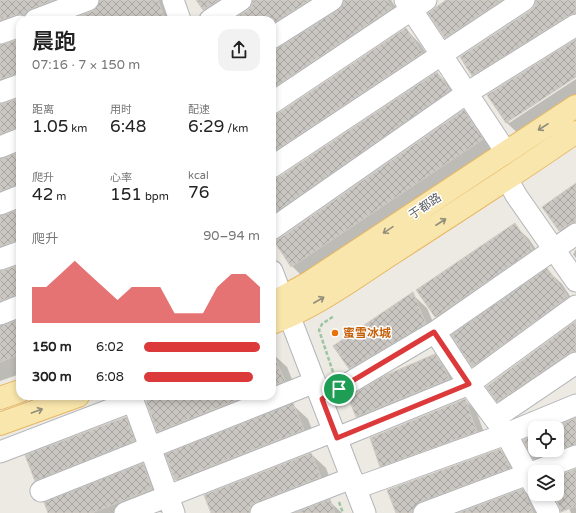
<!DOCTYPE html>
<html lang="zh">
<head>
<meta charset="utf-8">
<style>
  body { margin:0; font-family:"Varela Round","Noto Sans SC",sans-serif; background:#f2f2f2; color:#222; height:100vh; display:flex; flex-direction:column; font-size:15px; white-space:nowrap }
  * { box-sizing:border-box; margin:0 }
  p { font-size:13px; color:#767676 }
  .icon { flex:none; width:22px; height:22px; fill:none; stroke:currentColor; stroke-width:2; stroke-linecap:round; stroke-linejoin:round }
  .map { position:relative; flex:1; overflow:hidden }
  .panel { position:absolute; left:16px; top:16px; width:260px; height:384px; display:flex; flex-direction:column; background:#fff; border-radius:12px; box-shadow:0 2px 6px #0003 }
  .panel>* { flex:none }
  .controls { position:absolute; left:528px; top:421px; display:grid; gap:8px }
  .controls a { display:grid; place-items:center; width:36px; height:36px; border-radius:8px; background:#fff; box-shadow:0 2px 6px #0003; font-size:20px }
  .pin { position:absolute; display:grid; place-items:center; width:34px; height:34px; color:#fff; margin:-17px; border:2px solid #fff; border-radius:50%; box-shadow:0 1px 4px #0007 }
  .round { display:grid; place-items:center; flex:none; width:42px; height:42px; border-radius:12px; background:#f2f2f2 }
  .summary { display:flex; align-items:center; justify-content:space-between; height:68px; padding:0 16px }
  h1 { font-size:22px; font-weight:600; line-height:30px }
  .metrics { display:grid; grid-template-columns:repeat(3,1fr); gap:6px; height:68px; padding:4px 16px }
  .metrics div { display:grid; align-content:center }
  .metrics b { font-size:17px; font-weight:600 }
  .metrics small { font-size:11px; font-weight:400 }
  .metrics p { font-size:11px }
  .chart { height:112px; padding:8px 16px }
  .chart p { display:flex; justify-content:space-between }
  .chart svg { width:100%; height:72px; margin-top:4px; fill:#dc393a; opacity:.7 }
  ul { padding:0 16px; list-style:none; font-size:13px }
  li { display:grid; grid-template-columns:64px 48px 1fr; align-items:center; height:30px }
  li i { height:10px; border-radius:5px; background:#dc393a }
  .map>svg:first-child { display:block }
</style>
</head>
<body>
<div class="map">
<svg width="576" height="513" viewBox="0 0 576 513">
  <defs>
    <pattern id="building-cross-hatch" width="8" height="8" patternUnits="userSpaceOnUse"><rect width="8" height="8" fill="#cac7c2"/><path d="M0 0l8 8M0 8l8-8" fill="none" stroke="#a7a5a1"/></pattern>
  </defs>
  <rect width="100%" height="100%" fill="#edeae3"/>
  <path fill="#0003" fill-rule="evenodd" d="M 0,0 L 167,0 L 174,20 L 72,20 L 93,12 L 98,8 L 101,2 L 53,20 L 20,20 L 6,39 L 2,46 L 20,40 L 20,92 L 5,99 L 2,105 L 20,99 L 20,146 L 5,154 L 3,159 L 20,153 L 20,203 L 5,211 L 3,216 L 20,210 L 20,259 L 5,266 L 2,272 L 20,266 L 20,313 L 5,321 L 3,326 L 20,320 L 20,374 L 0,381 Z
    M 197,0 L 391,0 L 406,23 L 280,107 L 275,115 L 279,114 L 406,29 L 420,44 L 436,68 L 272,170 L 272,20 L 234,20 L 248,11 L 253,6 L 253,3 L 214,20 L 204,10 ZM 344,3 L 339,11 L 275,50 L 275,48 Z
    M 448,0 L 576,0 L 576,34 L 487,90 L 473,75 L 532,10 L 536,3 L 532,4 L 460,52 L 446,37 Z
    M 576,40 L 576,76 L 509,120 L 509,123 L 576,79 L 576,101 L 522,137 L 507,123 L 489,95 Z
    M 437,73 L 452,88 L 463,105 L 288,228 L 274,213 L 272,211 L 272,180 L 279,178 Z
    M 464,111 L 478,126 L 497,154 L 306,280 L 292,266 L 279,240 Z
    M 576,184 L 576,244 L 574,245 L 560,231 L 543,208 Z
    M 514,225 L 529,239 L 546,264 L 450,331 L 436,317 L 417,290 Z
    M 576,250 L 576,258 L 573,254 L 575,252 L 574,251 Z
    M 547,270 L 562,284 L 576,305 L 487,381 L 473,366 Z
    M 412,294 L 427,308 L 440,338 L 364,383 L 350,369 Z
    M 576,322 L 576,373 L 513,416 L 498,401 L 487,387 Z
    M 272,353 L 287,367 L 299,396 L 172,446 L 158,431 L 160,396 L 272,396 Z
    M 435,355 L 446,367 L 456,382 L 369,428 L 357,416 L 349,398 Z
    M 465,400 L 476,411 L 488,443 L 392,477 L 381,466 Z
    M 293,405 L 308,419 L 318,445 L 190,494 L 176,479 Z
    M 126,418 L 137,429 L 145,452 L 47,492 L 36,481 Z
    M 576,419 L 576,463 L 548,472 L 534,459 L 535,436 L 535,450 L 557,450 L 557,428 L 554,428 Z
    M 500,450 L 515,465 L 524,482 L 443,513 L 397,513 Z
    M 311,454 L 326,468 L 335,492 L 279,513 L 212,513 Z
    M 143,464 L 154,476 L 163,500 L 132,513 L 49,513 Z
    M 576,470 L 576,513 L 571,513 L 557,477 Z
    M 522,490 L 537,505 L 541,513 L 461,513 Z
    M 329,501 L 342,513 L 297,513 Z"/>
  <path fill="url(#building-cross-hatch)" stroke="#d1cbc2" d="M 0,0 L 54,0 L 31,9 L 26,12 L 24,15 L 16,15 L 0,20 Z
    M 100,0 L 158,0 L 165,20 L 69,20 L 93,11 L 97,7 Z
    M 196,0 L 219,0 L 203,10 Z
    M 253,0 L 310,0 L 272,24 L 272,20 L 232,20 L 248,10 L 252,5 Z
    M 344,0 L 387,0 L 392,8 L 272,89 L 272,50 L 278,48 L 338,10 L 342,6 Z
    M 446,0 L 502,0 L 445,38 L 428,13 Z
    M 536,0 L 576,0 L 576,13 L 570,15 L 472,76 L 460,57 L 531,10 L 535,6 Z
    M 406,28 L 422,53 L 272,153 L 272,115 L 279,113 Z
    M 20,39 L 20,73 L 0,79 L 0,45 Z
    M 576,39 L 576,77 L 506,123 L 487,95 Z
    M 437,72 L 450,91 L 273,214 L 272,179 L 279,177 Z
    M 20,98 L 20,127 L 0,134 L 0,104 Z
    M 464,110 L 483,139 L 291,267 L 274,241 L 279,239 Z
    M 20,152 L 20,184 L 0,191 L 0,159 Z
    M 576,183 L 576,222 L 569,224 L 559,231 L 542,207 Z
    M 20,209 L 20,240 L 0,246 L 0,216 Z
    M 515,223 L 533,250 L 435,317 L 416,290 Z
    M 20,265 L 20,294 L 0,301 L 0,271 Z
    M 547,268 L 568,297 L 472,367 L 451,335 Z
    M 413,292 L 426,324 L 349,369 L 333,346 Z
    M 20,319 L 20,354 L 0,362 L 0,326 Z
    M 576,321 L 576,351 L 569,353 L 497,402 L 486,387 Z
    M 272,351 L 285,381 L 272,386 Z
    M 435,354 L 445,369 L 449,379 L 356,417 L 348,397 L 386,375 Z
    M 158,396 L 247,396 L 157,432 L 146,401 Z
    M 465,399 L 477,432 L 380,467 L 370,438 Z
    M 293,403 L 304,430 L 175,480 L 165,454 Z
    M 126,417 L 135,441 L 35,481 L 25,455 Z
    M 576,418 L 576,444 L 533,459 L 523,440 L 535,435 L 535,450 L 557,450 L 557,428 L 552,428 Z
    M 500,449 L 511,468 L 420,502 L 415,506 L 412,513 L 396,513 L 387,490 Z
    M 311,453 L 321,477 L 257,502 L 251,506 L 249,513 L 211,513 L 204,495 Z
    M 143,463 L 152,489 L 92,513 L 48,513 L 44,502 Z
    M 576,469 L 576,506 L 561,512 L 557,501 L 557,476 Z
    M 522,489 L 526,494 L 533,513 L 458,513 Z
    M 330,499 L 335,513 L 294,513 Z"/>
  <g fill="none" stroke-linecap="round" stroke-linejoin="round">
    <g stroke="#b3b6b9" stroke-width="23">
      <path id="minor" d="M 173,0 L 180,20
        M 405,0 L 506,152
        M 35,20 L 88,0
        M 210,20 L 241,0
        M 0,33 L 20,26
        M 272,38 L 332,0
        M 0,92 L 20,85
        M 272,103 L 426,0
        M 0,147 L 20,139
        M 272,167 L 524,0
        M 507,179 L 516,195 L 576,281
        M 0,204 L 20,196
        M 272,229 L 467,93 L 576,25
        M 0,259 L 20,252
        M 272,271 L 365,513
        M 0,314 L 20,306
        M 435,332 L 469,384 L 506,434 L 535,487
        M 322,399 L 435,332 L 576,234
        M 495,418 L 576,363
        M 337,438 L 469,384 L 576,306
        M 0,452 L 133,401 L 174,513
        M 356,488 L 506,434 L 576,405
        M 41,491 L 315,382
        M 539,494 L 549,513
        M 125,513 L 334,431
        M 261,513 L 352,478
        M 424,513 L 576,456"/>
    </g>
    <g stroke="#e7b762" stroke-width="24">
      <path id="major" d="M 272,301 L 283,297 L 310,282 L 576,106
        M 272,323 C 316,307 354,278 393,253 C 454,213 516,174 576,132
        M 0,398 L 20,391
        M 0,424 L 78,396"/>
    </g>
    <path stroke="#9cc5a4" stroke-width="2.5" stroke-dasharray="4 2" stroke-linecap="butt" d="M 333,372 L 319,330 L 322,324 L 334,316
      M 339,502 L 343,513"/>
    <use href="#minor" stroke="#fff" stroke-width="21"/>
    <use href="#major" stroke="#f9e6ac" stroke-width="22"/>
  </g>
  <defs><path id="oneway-shaft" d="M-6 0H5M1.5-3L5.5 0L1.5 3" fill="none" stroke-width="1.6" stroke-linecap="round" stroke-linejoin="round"/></defs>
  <g stroke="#928e7c">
    <use href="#oneway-shaft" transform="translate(543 127) rotate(147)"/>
    <use href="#oneway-shaft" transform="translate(441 222) rotate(-33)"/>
    <use href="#oneway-shaft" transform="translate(388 230) rotate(146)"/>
    <use href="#oneway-shaft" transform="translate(319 300) rotate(-30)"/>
    <use href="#oneway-shaft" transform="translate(37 411) rotate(-20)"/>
  </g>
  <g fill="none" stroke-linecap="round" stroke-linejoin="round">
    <g stroke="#fff" stroke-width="8">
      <path id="route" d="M 434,332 L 469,384 L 337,438 L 322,399 Z"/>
    </g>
    <use href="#route" stroke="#dc393a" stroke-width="5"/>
  </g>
  <circle fill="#e8710a" stroke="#fff" stroke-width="1.5" cx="335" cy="333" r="4"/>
  <g text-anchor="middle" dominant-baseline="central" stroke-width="3" stroke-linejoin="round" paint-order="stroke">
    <g font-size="12" fill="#5b5f62" stroke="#fff">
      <text transform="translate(425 206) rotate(-34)">于都路</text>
    </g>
    <g font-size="12" font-weight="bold" fill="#c56008" stroke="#fff" text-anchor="start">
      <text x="343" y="333">蜜雪冰城</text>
    </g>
  </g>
</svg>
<div class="controls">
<a><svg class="icon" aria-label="locate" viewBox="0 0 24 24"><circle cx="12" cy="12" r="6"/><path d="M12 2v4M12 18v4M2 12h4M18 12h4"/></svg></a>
<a><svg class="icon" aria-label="layers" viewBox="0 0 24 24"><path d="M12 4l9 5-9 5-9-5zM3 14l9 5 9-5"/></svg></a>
</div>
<div class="pin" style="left:339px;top:389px;background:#1e9e55"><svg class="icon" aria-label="arrive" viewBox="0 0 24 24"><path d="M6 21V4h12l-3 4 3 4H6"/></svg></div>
<section class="panel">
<div class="summary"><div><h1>晨跑</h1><p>07:16 · 7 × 150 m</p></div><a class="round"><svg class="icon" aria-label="share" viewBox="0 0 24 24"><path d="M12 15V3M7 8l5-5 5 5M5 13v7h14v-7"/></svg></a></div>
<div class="metrics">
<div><p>距离</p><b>1.05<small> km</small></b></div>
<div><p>用时</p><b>6:48</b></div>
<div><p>配速</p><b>6:29<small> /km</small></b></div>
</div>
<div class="metrics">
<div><p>爬升</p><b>42<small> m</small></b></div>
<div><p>心率</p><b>151<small> bpm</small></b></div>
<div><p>kcal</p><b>76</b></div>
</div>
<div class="chart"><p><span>爬升</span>90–94 m</p>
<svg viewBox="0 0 160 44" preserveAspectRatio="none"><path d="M0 44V22L10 22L20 14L30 6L40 14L50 22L60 30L70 22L80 22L90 22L100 38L110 38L120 38L130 22L140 14L150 14L160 22V44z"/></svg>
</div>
<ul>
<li><b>150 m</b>6:02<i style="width:100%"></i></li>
<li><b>300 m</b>6:08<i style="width:94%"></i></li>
</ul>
</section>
</div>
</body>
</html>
